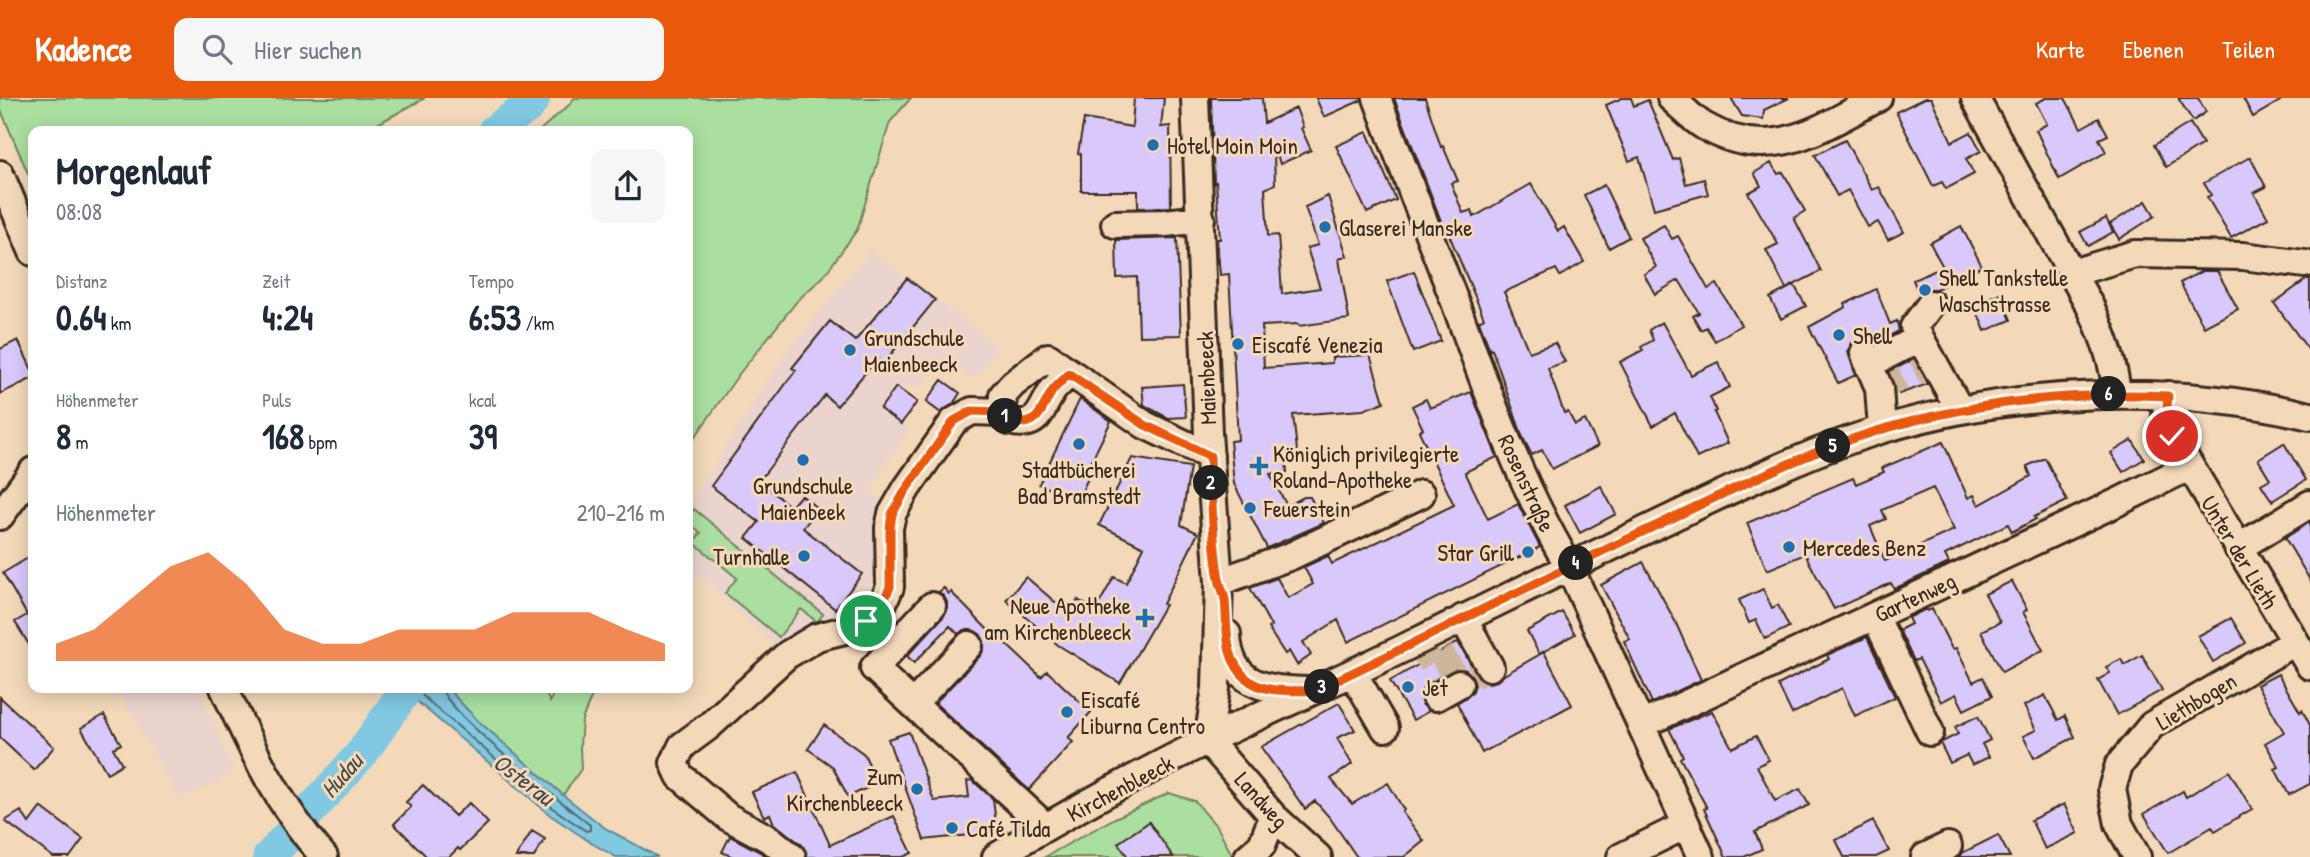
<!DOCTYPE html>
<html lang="de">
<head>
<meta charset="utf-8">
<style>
  body { margin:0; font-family:"Patrick Hand",sans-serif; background:#f6f6f7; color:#1f2937; height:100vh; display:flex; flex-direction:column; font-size:26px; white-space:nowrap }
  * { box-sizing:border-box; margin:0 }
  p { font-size:23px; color:#747a83 }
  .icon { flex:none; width:38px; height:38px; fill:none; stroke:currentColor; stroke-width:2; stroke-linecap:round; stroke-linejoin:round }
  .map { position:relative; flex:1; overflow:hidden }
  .side { position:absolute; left:28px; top:28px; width:665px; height:567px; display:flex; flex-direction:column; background:#fff; border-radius:14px; box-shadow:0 4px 18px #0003 }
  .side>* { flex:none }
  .pin { position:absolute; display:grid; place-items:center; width:60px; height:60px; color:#fff; margin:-30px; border:4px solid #fff; border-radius:50%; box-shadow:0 2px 7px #0007 }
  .km { position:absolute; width:35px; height:35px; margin:-18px; border-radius:50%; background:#222; color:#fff; font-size:19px; line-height:35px; text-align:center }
  .round { display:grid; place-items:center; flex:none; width:74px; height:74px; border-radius:14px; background:#f6f6f7 }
  .overview { display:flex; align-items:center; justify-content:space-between; height:119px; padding:0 28px }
  h1 { font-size:38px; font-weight:700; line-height:52px }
  .metrics { display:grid; grid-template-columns:repeat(3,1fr); gap:10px; height:119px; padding:7px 28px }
  .metrics div { display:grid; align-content:center }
  .metrics b { font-size:35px; font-weight:700 }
  .metrics small { font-size:19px; font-weight:400 }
  .metrics p { font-size:19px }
  .chart { height:196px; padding:14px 28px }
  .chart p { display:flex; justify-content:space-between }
  .chart svg { width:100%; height:126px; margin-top:7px; fill:#ea580c; opacity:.7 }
  header { display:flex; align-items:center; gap:42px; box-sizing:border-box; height:98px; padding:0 35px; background:#ea580c; color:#fff }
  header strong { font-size:33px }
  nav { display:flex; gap:38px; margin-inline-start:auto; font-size:24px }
  .search { width:490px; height:63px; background:#f6f6f7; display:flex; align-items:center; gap:18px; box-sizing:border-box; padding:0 24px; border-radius:14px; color:#747a83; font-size:26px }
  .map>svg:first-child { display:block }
</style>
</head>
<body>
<header>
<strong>Kadence</strong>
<div class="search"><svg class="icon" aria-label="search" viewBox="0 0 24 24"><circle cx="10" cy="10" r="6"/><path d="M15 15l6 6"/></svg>Hier suchen</div>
<nav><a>Karte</a><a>Ebenen</a><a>Teilen</a></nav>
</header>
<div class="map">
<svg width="2310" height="759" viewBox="0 0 2310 759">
  <rect width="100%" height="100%" fill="#f3d9ba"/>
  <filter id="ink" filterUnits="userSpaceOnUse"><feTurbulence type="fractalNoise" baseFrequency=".0143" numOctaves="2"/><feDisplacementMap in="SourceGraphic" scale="14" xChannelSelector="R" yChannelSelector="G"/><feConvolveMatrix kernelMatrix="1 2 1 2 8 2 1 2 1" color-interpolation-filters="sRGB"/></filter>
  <g filter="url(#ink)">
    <path fill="#ebd4ce" d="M 870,152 L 999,248 L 974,281 L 963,274 L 933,272 L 924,287 L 897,289 L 917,304 L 901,325 L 909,331 L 869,392 L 884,403 L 879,414 L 877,429 L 876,451 L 878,475 L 874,492 L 854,512 L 832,522 L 801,530 L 777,550 L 688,467 L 688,409 L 781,261 Z
      M 117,590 L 198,590 L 234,673 L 203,691 L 178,700 Z"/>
    <path fill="#abdfa0" stroke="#73845f" stroke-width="2" d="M 0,0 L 425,0 L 365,33 L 33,33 L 33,87 L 0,10 Z
      M 574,0 L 911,0 L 890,24 L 857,132 L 823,179 L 798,202 L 739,276 L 688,349 L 688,33 L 539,33 L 570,6 Z
      M 694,411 L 823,516 L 817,524 L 801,511 L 779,539 L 725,495 L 737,480 L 693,444 L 701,435 L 688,424 L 688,419 Z
      M 447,590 L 543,590 L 550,604 L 555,590 L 595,590 L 582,622 L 580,648 L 581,671 L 563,697 L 477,622 Z
      M 1169,695 L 1195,703 L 1218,730 L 1233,759 L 1045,759 L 1115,720 Z"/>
    <path fill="#81c8e2" stroke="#658994" stroke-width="2" d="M 406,590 L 447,590 L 477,622 L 563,697 L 605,730 L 658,759 L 616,759 L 593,746 L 550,717 L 419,605 Z"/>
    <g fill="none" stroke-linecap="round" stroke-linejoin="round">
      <path stroke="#57696c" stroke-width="2" d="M 415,590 L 425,600 L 554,711 L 586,733 L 590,732 L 590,727 C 566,708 445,613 442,590"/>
      <path stroke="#81c8e2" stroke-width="33" d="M 494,33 L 529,8 L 534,0
        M 269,759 L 362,655 L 407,590"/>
    </g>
    <path fill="#d9c9fb" stroke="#3b2a1e" stroke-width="2" fill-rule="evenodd" d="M 1134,0 L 1164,0 L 1161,29 L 1170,28 L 1171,109 L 1138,110 L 1138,93 L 1081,93 L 1081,56 L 1078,55 L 1084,21 L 1132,29 Z
      M 1211,0 L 1262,0 L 1264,25 L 1296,10 L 1303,29 L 1301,30 L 1311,52 L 1280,66 L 1277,56 L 1274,57 L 1275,86 L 1265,91 L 1268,138 L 1278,137 L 1282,196 L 1320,190 L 1307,150 L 1318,147 L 1305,109 L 1328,98 L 1347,158 L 1339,161 L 1349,221 L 1299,228 L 1298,226 L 1262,228 L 1264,270 L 1332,265 L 1332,259 L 1370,257 L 1384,304 L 1363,312 L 1293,317 L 1298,361 L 1286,362 L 1287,374 L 1270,376 L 1287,408 L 1304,399 L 1310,399 L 1324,425 L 1267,450 L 1234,386 L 1230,343 L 1238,342 L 1229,176 L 1220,177 L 1217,141 L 1220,141 L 1216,84 L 1214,85 Z
      M 1316,0 L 1362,0 L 1362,2 L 1324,19 Z
      M 1394,0 L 1425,0 L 1441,49 L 1443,48 L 1458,83 L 1451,85 L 1463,115 L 1472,112 L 1474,119 L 1531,86 L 1558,133 L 1564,129 L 1584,164 L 1560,178 L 1556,171 L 1504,194 L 1529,254 L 1555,245 L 1565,264 L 1548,270 L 1564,315 L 1568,314 L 1575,327 L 1585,322 L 1598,348 L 1552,371 L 1542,352 L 1532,357 L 1523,340 L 1492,251 L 1490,252 L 1479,223 L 1484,220 L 1445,127 L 1443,128 Z
      M 1622,0 L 1631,0 L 1634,8 L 1648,2 L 1673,62 L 1679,60 L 1686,86 L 1704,81 L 1708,96 L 1654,111 L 1639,59 L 1629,63 L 1606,7 Z
      M 1731,0 L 1789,0 L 1764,12 L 1763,21 L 1742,18 Z
      M 1925,0 L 1931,0 L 1952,44 L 1971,34 L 1981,53 L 1966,61 L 1974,76 L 1946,91 L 1942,84 L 1933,88 L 1896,14 Z
      M 2046,0 L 2065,0 L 2081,30 L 2099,20 L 2108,37 L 2099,41 L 2106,54 L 2059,81 L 2036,32 L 2047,26 L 2036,5 Z
      M 2178,0 L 2198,0 L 2206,14 L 2193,23 Z
      M 2243,0 L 2285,0 L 2253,19 Z
      M 2190,25 L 2203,46 L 2166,69 L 2154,47 Z
      M 1367,34 L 1396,102 L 1367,115 L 1336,48 Z
      M 1845,42 L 1872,92 L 1879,89 L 1904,134 L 1888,142 L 1878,124 L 1868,129 L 1848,92 L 1837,98 L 1815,57 Z
      M 2250,59 L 2266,89 L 2254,95 L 2268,120 L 2231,140 L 2207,99 L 2211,97 L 2204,85 Z
      M 1771,65 L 1778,76 L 1783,74 L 1805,113 L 1794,120 L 1821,173 L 1786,191 L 1766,152 L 1778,146 L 1748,95 L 1761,88 L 1754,75 Z
      M 1604,87 L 1629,139 L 1609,150 L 1584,97 Z
      M 2146,103 L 2155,118 L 2119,141 L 2110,126 Z
      M 2106,120 L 2113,134 L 2088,148 L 2080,134 Z
      M 1664,127 L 1672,141 L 1678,138 L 1708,191 L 1717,186 L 1741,227 L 1715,243 L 1706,229 L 1701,232 L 1693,218 L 1699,215 L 1679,182 L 1655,196 L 1644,176 L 1656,169 L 1640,140 Z
      M 1961,128 L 1982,168 L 1936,191 L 1925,191 L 1919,196 L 1913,182 L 1943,169 L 1930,145 Z
      M 1177,140 L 1181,237 L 1139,238 L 1137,179 L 1117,180 L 1116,142 Z
      M 1414,173 L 1441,243 L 1413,254 L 1387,183 Z
      M 2202,173 L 2217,173 L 2238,211 L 2204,229 L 2180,185 Z
      M 907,180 L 935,202 L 883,266 L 877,261 L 837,308 L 825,297 L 759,383 L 791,409 L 801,397 L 818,411 L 803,430 L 862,476 L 835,511 L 746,440 L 759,424 L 711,388 L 796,272 L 792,270 L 830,223 L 855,243 Z
      M 2307,181 L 2310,181 L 2310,254 L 2274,205 Z
      M 1794,187 L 1806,208 L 1781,221 L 1770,200 Z
      M 1876,191 L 1890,226 L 1897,223 L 1899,233 L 1876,245 L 1865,239 L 1857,241 L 1852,245 L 1848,254 L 1856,277 L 1838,285 L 1809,229 L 1846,209 L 1845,206 Z
      M 2000,195 L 2011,222 L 1985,233 L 1974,206 Z
      M 1662,224 L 1691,277 L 1718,264 L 1730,289 L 1710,299 L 1716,313 L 1714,314 L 1728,345 L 1697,360 L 1675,315 L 1653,328 L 1620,264 L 1643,252 L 1641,249 L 1653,242 L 1649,232 Z
      M 18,242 L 33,274 L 33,280 L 0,296 L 0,251 Z
      M 1914,261 L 1928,286 L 1899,296 L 1889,274 Z
      M 942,282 L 960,295 L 953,306 L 941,315 L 926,304 Z
      M 1183,286 L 1186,319 L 1168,320 L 1144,307 L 1142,289 Z
      M 896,289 L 917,304 L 901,326 L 880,311 Z
      M 1471,294 L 1497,359 L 1465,374 L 1488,421 L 1518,406 L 1540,449 L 1348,544 L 1338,522 L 1303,544 L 1311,557 L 1297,567 L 1289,553 L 1285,556 L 1268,530 L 1271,528 L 1250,490 L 1277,480 L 1288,500 L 1313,486 L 1304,469 L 1328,458 L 1332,466 L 1454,407 L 1419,333 L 1423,331 L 1412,308 L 1426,301 L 1430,310 Z
      M 1080,301 L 1111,323 L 1085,376 L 1089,378 L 1077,404 L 1039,386 Z
      M 2132,342 L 2144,361 L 2123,374 L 2111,355 Z
      M 1943,344 L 1968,400 L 1974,397 L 1979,407 L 2031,378 L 2027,368 L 2045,360 L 2067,403 L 2034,419 L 2036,421 L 2012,434 L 2008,426 L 1945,457 L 1949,465 L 1894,491 L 1891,485 L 1834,511 L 1805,456 L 1767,472 L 1747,425 L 1853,380 L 1856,386 L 1884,374 L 1882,370 ZM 1933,390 L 1954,432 L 1885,463 L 1870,428 L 1886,421 L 1882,412 Z
      M 2284,345 L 2306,382 L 2272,403 L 2261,386 L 2270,381 L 2258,361 Z
      M 1132,360 L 1190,369 L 1181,427 L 1198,435 L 1163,506 L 1165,507 L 1120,585 L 1058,547 L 1006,502 L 1026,479 L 1069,516 L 1078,502 L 1095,513 L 1114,479 L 1126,485 L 1144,449 L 1099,427 Z
      M 1601,388 L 1616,416 L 1580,435 L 1565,407 Z
      M 2310,424 L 2310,482 L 2285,440 Z
      M 33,457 L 33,553 L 15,524 L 27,517 L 3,475 Z
      M 1643,464 L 1675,523 L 1701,582 L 1652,605 L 1624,543 L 1630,541 L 1601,487 Z
      M 2012,483 L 2027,512 L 2023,514 L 2043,552 L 2002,574 L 1981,533 L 2000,524 L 1985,496 Z
      M 944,490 L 949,496 L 951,494 L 989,533 L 991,532 L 1041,579 L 1047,573 L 1091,614 L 1068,640 L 1073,644 L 1029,692 L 935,605 L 981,557 L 984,550 L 984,543 L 980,536 L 972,532 L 964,532 L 958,536 L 950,528 L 914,565 L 907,558 L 944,518 L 947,511 L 947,504 L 939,494 Z
      M 1763,491 L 1772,510 L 1778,507 L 1789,529 L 1765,541 L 1756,522 L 1749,525 L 1739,502 Z
      M 1926,511 L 1927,513 L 1932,511 L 1952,551 L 1956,550 L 1973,584 L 1983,579 L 1992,598 L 1964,612 L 1956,596 L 1941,604 L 1919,561 L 1914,563 L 1899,532 L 1911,526 L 1908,520 Z
      M 1562,514 L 1575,536 L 1539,556 L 1527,533 Z
      M 2231,520 L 2246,545 L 2213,564 L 2198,538 Z
      M 1867,539 L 1895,599 L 1855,618 L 1842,590 L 1792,616 L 1778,587 L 1829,561 L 1827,557 Z
      M 1458,544 L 1477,577 L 1482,583 L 1489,585 L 1497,583 L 1504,577 L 1544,554 L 1572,607 L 1482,655 L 1457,605 L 1472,595 L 1475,587 L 1473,579 L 1466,572 L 1458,570 L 1428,585 L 1423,590 L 1420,598 L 1422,606 L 1429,613 L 1413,622 L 1390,583 Z
      M 2142,557 L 2162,592 L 2117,617 L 2098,582 L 2110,575 L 2106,569 L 2121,561 L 2124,567 Z
      M 2278,576 L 2300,614 L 2302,612 L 2310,627 L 2310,686 L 2289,697 L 2275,671 L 2279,669 L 2265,645 L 2284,634 L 2257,587 Z
      M 2045,597 L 2058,622 L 2065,618 L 2075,639 L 2034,660 L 2023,638 L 2036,632 L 2024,608 Z
      M 0,599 L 54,649 L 34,672 L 0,640 Z
      M 1339,605 L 1355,632 L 1337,640 L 1352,666 L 1331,681 L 1352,706 L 1388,685 L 1404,712 L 1402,714 L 1424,743 L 1404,759 L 1357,759 L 1330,720 L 1315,703 L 1305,711 L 1261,649 Z
      M 1712,613 L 1732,650 L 1756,638 L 1769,662 L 1757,668 L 1775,703 L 1800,691 L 1809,707 L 1755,734 L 1762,751 L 1744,759 L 1726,759 L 1704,711 L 1707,710 L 1680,660 L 1683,658 L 1669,631 Z
      M 104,617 L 121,646 L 113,650 L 122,666 L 107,675 L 81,630 Z
      M 1978,618 L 1990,642 L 1982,646 L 1989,659 L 1972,667 L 1967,657 L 1950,665 L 1940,645 L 1958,636 L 1955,629 Z
      M 824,627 L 864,656 L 878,685 L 848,699 L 833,669 L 808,651 Z
      M 909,634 L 934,703 L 969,699 L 967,683 L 972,682 L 993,701 L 997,734 L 924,742 L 888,641 Z
      M 2229,673 L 2252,711 L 2215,733 L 2212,729 L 2168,755 L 2144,716 L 2183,693 L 2186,699 Z
      M 797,674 L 830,747 L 894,718 L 912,755 L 903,759 L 807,759 L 802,747 L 774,726 L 770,716 L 764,719 L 752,694 Z
      M 423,687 L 455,718 L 469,705 L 488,725 L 460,752 L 458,750 L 449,759 L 427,759 L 394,726 L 411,709 L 406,704 Z
      M 2064,706 L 2078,735 L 2045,751 L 2031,722 Z
      M 41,709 L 83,741 L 70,759 L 53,759 L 5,723 L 21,713 L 29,725 Z
      M 1873,723 L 1889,753 L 1876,759 L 1844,759 L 1836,742 Z
      M 1149,724 L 1173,759 L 1128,759 L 1118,745 Z
      M 532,733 L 545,741 L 534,759 L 516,759 Z
      M 1998,737 L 2010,759 L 1959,759 L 1962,755 Z
      M 730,738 L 762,755 L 767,759 L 733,759 L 722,754 Z"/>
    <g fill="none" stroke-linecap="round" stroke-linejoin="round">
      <path stroke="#ceb69b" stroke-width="26" stroke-dasharray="26 13" stroke-linecap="butt" d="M 1879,290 L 1933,266
        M 1417,544 L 1443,581 L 1459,586 L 1490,569
        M 1436,572 L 1478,547"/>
      <g stroke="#3b2a1e" stroke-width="32">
        <path id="minor" d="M 1195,0 L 1208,335 L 1219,484 L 1216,590 L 1208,643
          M 1377,0 C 1402,68 1429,136 1455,204 C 1488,295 1519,385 1569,468 L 1701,759
          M 1671,0 C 1682,9 1692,21 1704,28 C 1771,67 1819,31 1878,0
          M 1975,0 L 2091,210 C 2104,238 2114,265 2117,296
          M 0,76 L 33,154
          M 1115,126 L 1165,125 L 1201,121
          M 2072,175 L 2135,156 L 2243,158 L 2305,166
          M 1931,206 L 1914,229 L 1960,312
          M 1864,255 L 1879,290 L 1882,331
          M 1868,267 L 1920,240
          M 2168,297 L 2166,319 L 2172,338 L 2310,568
          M 1002,314 L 1003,297 L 1013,286 L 1048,259 L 1145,327 L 1210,358
          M 0,418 L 33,373
          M 2238,450 L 2310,406
          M 1219,484 L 1291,458 L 1421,396
          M 932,508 L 874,570 L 1046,729
          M 1875,518 L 1930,634
          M 1463,520 L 1490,569
          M 1227,536 C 1229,589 1267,592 1309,593
          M 1353,575 L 1385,630
          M 224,590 C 253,653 277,706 324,759
          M 1436,599 L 1459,586
          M 913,606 L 969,547
          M 1641,627 L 2118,404 L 2189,369
          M 1208,643 L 1273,718 L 1318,759
          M 792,759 L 771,742 L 728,719 L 680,678 L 674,665 L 682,648 L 709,628 L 787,557 L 817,539 L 845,532 L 866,523 L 882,507 L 890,489 L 889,430 L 892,416 L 907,390 L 954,323 L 972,313 L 1002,314 L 1009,323 C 1040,331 1039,313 1053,292 C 1058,286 1064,281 1069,276
          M 996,759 C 1064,717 1136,678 1208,642 C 1276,609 1346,579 1414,545 C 1506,500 1597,455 1690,411 C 1752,382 1814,352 1880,332 C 2016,291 2172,285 2310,318
          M 1248,759 L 1262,747 L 1273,718
          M 1621,759 L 1686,727
          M 1925,759 L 1948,748
          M 2137,759 L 2119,726 L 2112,691 L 2119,667 L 2152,627 L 2295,544"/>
      </g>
      <use href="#minor" stroke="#f3d9ba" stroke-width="26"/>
    </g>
  </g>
  <g fill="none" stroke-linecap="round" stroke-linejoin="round" filter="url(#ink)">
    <g stroke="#fff" stroke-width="14">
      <path id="route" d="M 866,523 L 882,507 L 890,489 L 890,430 L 892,416 L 907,390 L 954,323 L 972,313 L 1002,314 L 1009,323 C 1040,331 1039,313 1053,292 C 1058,286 1064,281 1069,276 L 1145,327 L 1210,358 C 1212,399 1212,441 1219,481 C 1220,488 1224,494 1225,502 C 1228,531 1223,560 1247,581 C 1264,596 1293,592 1314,593 C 1432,537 1548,478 1666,423 C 1736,390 1806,354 1880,332 C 1973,304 2072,294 2168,298 L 2166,319 L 2172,338"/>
    </g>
    <use href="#route" stroke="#ea580c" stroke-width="9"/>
  </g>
  <g fill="#1f6fb2" stroke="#f3d9ba" stroke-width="2.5">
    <circle cx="1153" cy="47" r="7"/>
    <circle cx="1325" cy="129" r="7"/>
    <circle cx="1925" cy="192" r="7"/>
    <circle cx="1839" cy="237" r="7"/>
    <circle cx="1238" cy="246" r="7"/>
    <circle cx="850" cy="252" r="7"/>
    <circle cx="1079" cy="346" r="7"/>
    <circle cx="803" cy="362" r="7"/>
    <path d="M1255.5 357.5h7v7h7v7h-7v7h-7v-7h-7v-7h7z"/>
    <circle cx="1250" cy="410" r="7"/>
    <circle cx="1789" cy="449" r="7"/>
    <circle cx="1528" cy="454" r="7"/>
    <circle cx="804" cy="458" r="7"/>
    <path d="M1141.5 509.5h7v7h7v7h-7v7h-7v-7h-7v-7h7z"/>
    <circle cx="1408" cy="589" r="7"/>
    <circle cx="1067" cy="614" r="7"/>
    <circle cx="917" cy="691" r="7"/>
    <circle cx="952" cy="730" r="7"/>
  </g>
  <g text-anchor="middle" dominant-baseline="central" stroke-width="6" stroke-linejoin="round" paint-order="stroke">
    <g font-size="23" fill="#3b2a1e" stroke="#f3d9ba" text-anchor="start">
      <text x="1167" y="47">Hotel Moin Moin</text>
      <text x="1339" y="129">Glaserei Manske</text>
      <text x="1939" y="179">Shell Tankstelle<tspan x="1939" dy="26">Waschstrasse</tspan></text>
      <text x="1853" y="237">Shell</text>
      <text x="864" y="239">Grundschule<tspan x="864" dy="26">Maienbeeck</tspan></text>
      <text x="1252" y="246">Eiscafé Venezia</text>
      <text x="1273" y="355">Königlich privilegierte<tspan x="1273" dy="26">Roland-Apotheke</tspan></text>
      <text x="1079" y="371" text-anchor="middle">Stadtbücherei<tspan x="1079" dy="26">Bad Bramstedt</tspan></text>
      <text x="803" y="387" text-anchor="middle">Grundschule<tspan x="803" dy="26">Maienbeek</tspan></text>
      <text x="1264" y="410">Feuerstein</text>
      <text x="1803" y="449">Mercedes Benz</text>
      <text x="1514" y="454" text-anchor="end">Star Grill</text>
      <text x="790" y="458" text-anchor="end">Turnhalle</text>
      <text x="1131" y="507" text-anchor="end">Neue Apotheke<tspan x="1131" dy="26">am Kirchenbleeck</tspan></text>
      <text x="1422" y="589">Jet</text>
      <text x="1081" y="601">Eiscafé<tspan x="1081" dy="26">Liburna Centro</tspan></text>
      <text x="903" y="678" text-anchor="end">Zum<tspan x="903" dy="26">Kirchenbleeck</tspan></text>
      <text x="966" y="730">Café Tilda</text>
    </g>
    <g font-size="23" fill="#3b2a1e" stroke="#f3d9ba">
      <text transform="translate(1206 280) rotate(-92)">Maienbeeck</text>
      <text transform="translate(1527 385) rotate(65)">Rosenstraße</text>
      <text transform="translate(2240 454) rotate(59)">Unter der Lieth</text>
      <text transform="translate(1915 499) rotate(-25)">Gartenweg</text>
      <text transform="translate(2196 603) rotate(-31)">Liethbogen</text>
      <text transform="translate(1120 690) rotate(-28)">Kirchenbleeck</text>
      <text transform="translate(1262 702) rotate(48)">Landweg</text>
    </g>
    <g font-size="24" font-style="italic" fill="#494a45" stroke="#f3d9ba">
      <text transform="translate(341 677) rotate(-49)">Hudau</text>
      <text transform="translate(524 681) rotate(37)">Osterau</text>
    </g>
  </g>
</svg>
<div class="pin" style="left:866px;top:523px;background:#1e9e55"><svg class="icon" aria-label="arrive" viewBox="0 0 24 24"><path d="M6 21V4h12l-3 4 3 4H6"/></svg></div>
<div class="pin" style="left:2172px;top:338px;background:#d93025"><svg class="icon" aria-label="check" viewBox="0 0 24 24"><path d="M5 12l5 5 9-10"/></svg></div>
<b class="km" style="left:1005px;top:318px">1</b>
<b class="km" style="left:1211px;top:385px">2</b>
<b class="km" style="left:1322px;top:589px">3</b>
<b class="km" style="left:1576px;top:465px">4</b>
<b class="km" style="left:1833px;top:348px">5</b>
<b class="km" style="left:2109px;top:296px">6</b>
<section class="side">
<div class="overview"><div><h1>Morgenlauf</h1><p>08:08</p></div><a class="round"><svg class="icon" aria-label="share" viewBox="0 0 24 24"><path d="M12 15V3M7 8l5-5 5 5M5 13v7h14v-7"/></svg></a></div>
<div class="metrics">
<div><p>Distanz</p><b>0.64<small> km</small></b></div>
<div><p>Zeit</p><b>4:24</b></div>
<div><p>Tempo</p><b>6:53<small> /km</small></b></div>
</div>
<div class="metrics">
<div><p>Höhenmeter</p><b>8<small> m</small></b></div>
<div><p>Puls</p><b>168<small> bpm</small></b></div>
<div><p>kcal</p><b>39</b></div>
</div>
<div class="chart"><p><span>Höhenmeter</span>210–216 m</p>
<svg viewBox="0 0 160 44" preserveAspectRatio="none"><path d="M0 44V38L10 33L20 22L30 11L40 6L50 17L60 33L70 38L80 38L90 33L100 33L110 33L120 27L130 27L140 27L150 33L160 38V44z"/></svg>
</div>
</section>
</div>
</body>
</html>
